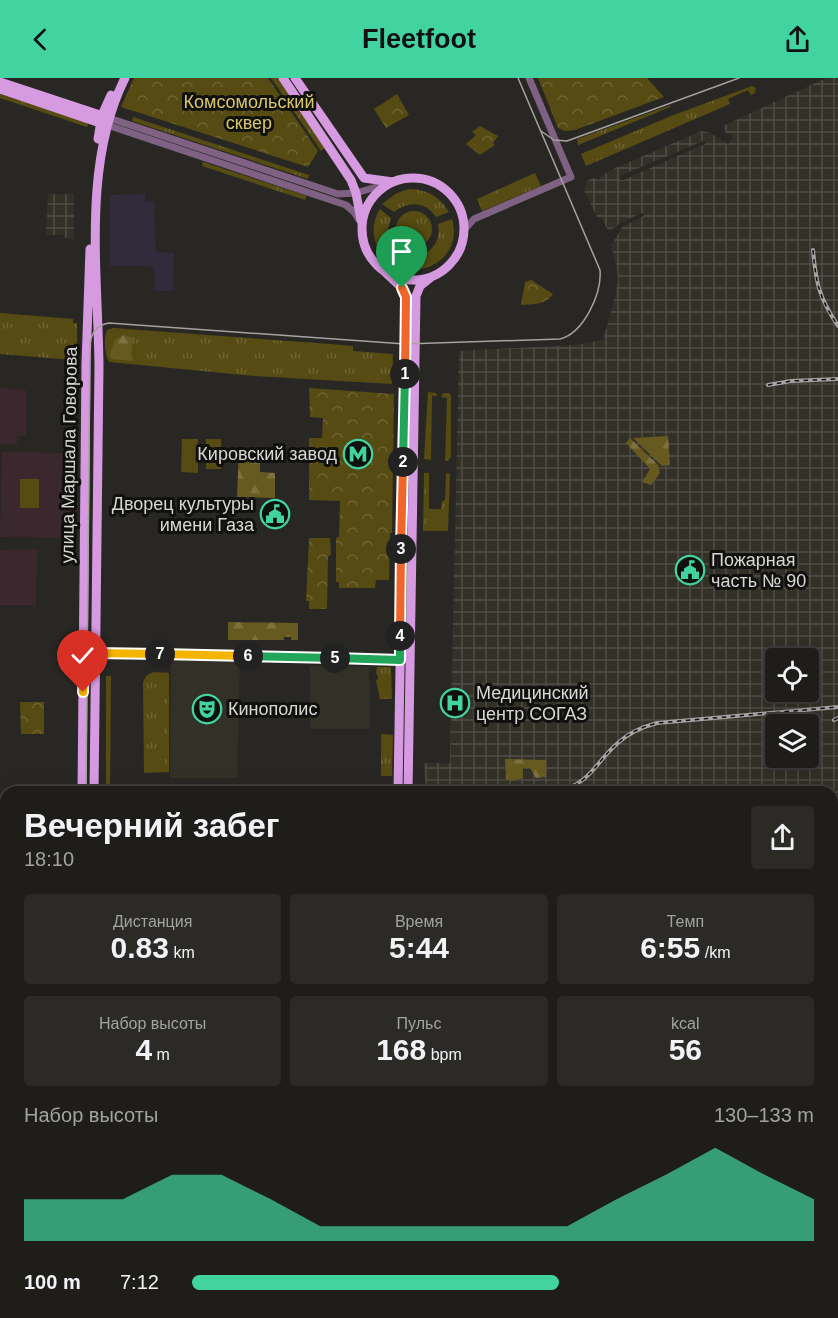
<!DOCTYPE html>
<html lang="ru">
<head>
<meta charset="utf-8">
<style>
  body { margin:0; font-family:Helvetica,sans-serif; background:#2b2a27; color:#f1f3f6; height:100vh; display:flex; flex-direction:column; font-size:22px; white-space:nowrap }
  * { box-sizing:border-box; margin:0 }
  p { font-size:20px; color:#a1a2a2 }
  .icon { flex:none; width:33px; height:33px; fill:none; stroke:currentColor; stroke-width:2; stroke-linecap:round; stroke-linejoin:round }
  .map { position:relative; flex:1; overflow:hidden }
  .panel { position:absolute; left:0px; top:708px; width:838px; height:532px; display:flex; flex-direction:column; background:#1e1d1a; border-radius:18px 18px 0 0; box-shadow:0 6px 24px #0002,0 0 0 2px #3c3b39 }
  .panel>* { flex:none }
  .tools { position:absolute; left:765px; top:570px; display:grid; gap:12px }
  .tools a { display:grid; place-items:center; width:54px; height:54px; border-radius:6px; background:#1e1d1a; box-shadow:0 6px 24px #0002,0 0 0 2px #3c3b39; font-size:30px }
  .pin { position:absolute; display:grid; place-items:center; width:51px; height:51px; color:#fff; margin:-62px -26px; border-radius:50% 50% 50% 0; rotate:-45deg; box-shadow:0 0 6px #0007 }
  .pin .icon { rotate:45deg }
  .km { position:absolute; width:30px; height:30px; margin:-15px; border-radius:50%; background:#222; color:#fff; font-size:16px; line-height:30px; text-align:center }
  .round { display:grid; place-items:center; flex:none; width:63px; height:63px; border-radius:6px; background:#2b2a27 }
  .summary { display:flex; align-items:center; justify-content:space-between; height:102px; padding:0 24px }
  h1 { font-size:33px; font-weight:700; line-height:45px }
  .metrics { display:grid; grid-template-columns:repeat(3,1fr); gap:9px; height:102px; padding:6px 24px }
  .metrics div { display:grid; align-content:center; border-radius:6px; background:#2b2a27; text-align:center }
  .metrics b { font-size:30px; font-weight:700 }
  .metrics small { font-size:16px; font-weight:400 }
  .metrics p { font-size:16px }
  .chart { height:168px; padding:12px 24px }
  .chart p { display:flex; justify-content:space-between }
  .chart svg { width:100%; height:108px; margin-top:6px; fill:#42d4a0; opacity:.7 }
  ul { padding:0 24px; list-style:none; font-size:20px }
  li { display:grid; grid-template-columns:96px 72px 1fr; align-items:center; height:45px }
  li i { height:15px; border-radius:8px; background:#42d4a0 }
  header { display:flex; justify-content:space-between; align-items:center; height:78px; padding:0 24px; background:#42d4a0; color:#111; font-size:27px; font-weight:700 }
  .map>svg:first-child { display:block }
</style>
</head>
<body>
<header><svg class="icon" aria-label="back" viewBox="0 0 24 24"><path d="M15 5l-7 7 7 7"/></svg>Fleetfoot<svg class="icon" aria-label="share" viewBox="0 0 24 24"><path d="M12 15V3M7 8l5-5 5 5M5 13v7h14v-7"/></svg></header>
<div class="map">
<svg width="838" height="1240" viewBox="0 0 838 1240">
  <defs>
    <pattern id="industrial-grid" width="8" height="8" patternUnits="userSpaceOnUse" patternTransform="scale(1.5)"><rect width="8" height="8" fill="#323027"/><path d="M0 4h8M4 0v8" fill="none" stroke="#4f4d45"/></pattern>
    <pattern id="grass-tufts" width="24" height="20" patternUnits="userSpaceOnUse" patternTransform="scale(1.5)"><rect width="24" height="20" fill="#564b12"/><path d="M3 7l-1-3M5 7V3M7 7l1-3M15 17l-1-3M17 17v-4M19 17l1-3" fill="none" stroke="#6e6434"/></pattern>
    <pattern id="forest-firs" width="22" height="20" patternUnits="userSpaceOnUse" patternTransform="scale(1.5)"><rect width="22" height="20" fill="#675a20"/><path d="M5 1l3.5 6h-7zM16 11l3.5 6h-7z" fill="#7c7140"/></pattern>
    <pattern id="park-crowns" width="20" height="18" patternUnits="userSpaceOnUse" patternTransform="scale(1.5)"><rect width="20" height="18" fill="#564b12"/><path d="M2 6a3 3 0 1 1 6 0M12 15a3 3 0 1 1 6 0" fill="none" stroke="#6e6434"/></pattern>
  </defs>
  <rect width="100%" height="100%" fill="#282723"/>
  <path fill="#323027" d="M 171,581 L 240,582 L 237,700 L 170,700 Z
    M 310,588 L 369,589 L 370,651 L 310,651 Z"/>
  <path fill="url(#industrial-grid)" fill-rule="evenodd" d="M 826,0 L 838,0 L 838,1025 L 832,1025 L 832,714 L 426,714 L 424,685 L 450,685 L 459,273 L 575,267 L 603,262 L 613,227 L 618,204 L 617,190 L 611,168 L 623,148 L 644,138 L 642,135 L 620,145 L 609,154 L 601,140 L 597,139 L 584,112 L 587,103 L 593,100 L 599,102 L 601,98 L 615,90 L 702,53 L 710,55 L 728,66 L 733,58 L 726,55 L 723,48 ZM 703,63 L 706,64 L 705,66 L 623,102 L 620,102 L 620,98 ZM 776,580 L 808,580 L 808,614 L 776,614 ZM 776,646 L 808,646 L 808,680 L 776,680 Z
    M 48,116 L 74,116 L 74,161 L 64,160 L 63,157 L 46,157 Z
    M 832,1087 L 838,1087 L 838,1240 L 816,1240 L 816,1235 L 832,1234 Z
    M 6,1090 L 6,1176 L 0,1176 L 0,1091 Z"/>
  <path fill="#3b282f" d="M 0,310 L 26,312 L 26,357 L 17,359 L 17,366 L 0,366 Z
    M 2,374 L 76,375 L 76,460 L 0,459 Z
    M 37,471 L 36,527 L 0,527 L 0,472 Z"/>
  <path fill="#312b3b" d="M 145,116 L 145,124 L 154,124 L 156,174 L 174,175 L 173,213 L 155,213 L 155,193 L 149,188 L 110,188 L 110,117 Z"/>
  <path fill="url(#grass-tufts)" d="M 271,0 L 278,0 L 325,70 L 321,73 Z
    M 752,8 L 756,10 L 755,15 L 751,17 L 748,12 L 728,21 L 730,26 L 586,88 L 581,76 L 671,38 Z
    M 0,16 L 89,45 L 87,49 L 0,20 Z
    M 671,27 L 670,29 L 578,67 L 577,61 Z
    M 133,39 L 309,97 L 308,101 L 132,43 Z
    M 203,84 L 307,118 L 305,122 L 202,88 Z
    M 535,95 L 541,108 L 482,133 L 477,121 Z
    M 409,111 C 428,112 439,118 449,134 L 436,139 C 425,123 408,123 394,134 L 382,126 L 397,115 Z
    M 380,131 L 391,140 C 384,157 391,173 409,178 L 408,192 C 380,189 364,155 380,131 Z
    M396 151a18 18 0 1 1 36 0a18 18 0 1 1-36 0Z
    M 452,141 C 460,168 442,190 414,192 L 415,178 C 433,175 441,163 438,146 Z
    M 0,235 L 73,241 L 73,245 L 77,245 L 77,279 L 74,279 L 74,282 L 0,276 Z
    M 113,250 L 330,266 L 353,268 L 353,273 L 393,276 L 392,306 L 254,298 L 109,284 C 105,276 103,262 107,252 Z
    M 428,314 L 436,315 L 437,318 L 432,318 L 431,382 L 424,381 Z
    M 443,315 L 449,315 L 451,318 L 451,379 L 448,383 L 445,383 L 447,320 L 441,319 Z
    M 424,395 L 429,395 L 429,431 L 441,431 L 442,423 L 445,422 L 446,395 L 450,396 L 448,453 L 423,453 Z
    M 377,589 L 391,589 L 392,621 L 380,621 L 376,602 L 378,601 L 378,597 L 376,596 Z
    M 153,594 L 169,595 L 169,694 L 144,695 L 143,604 L 146,598 Z
    M 106,598 L 111,598 L 110,714 L 106,714 Z
    M 381,656 L 393,657 L 392,698 L 381,698 Z
    M 762,1235 L 762,1240 L 589,1240 L 589,1234 Z"/>
  <path fill="url(#forest-firs)" d="M 124,257 L 133,260 L 131,277 L 134,283 L 112,281 L 110,276 L 115,262 Z
    M 668,358 L 670,387 L 662,388 L 633,360 Z
    M 630,360 L 658,387 L 660,395 L 651,407 L 642,404 L 650,391 L 626,365 Z
    M 239,371 L 260,371 L 260,394 L 275,395 L 275,420 L 237,419 Z
    M 228,544 L 298,545 L 298,562 L 291,562 L 291,559 L 284,559 L 284,562 L 228,562 Z
    M 505,681 L 546,682 L 546,699 L 536,700 L 530,690 L 523,690 L 523,700 L 512,703 L 506,701 Z"/>
  <path fill="url(#park-crowns)" d="M 134,0 L 268,0 L 318,73 L 308,89 L 121,29 Z
    M 538,0 L 647,0 L 664,19 L 575,52 L 565,53 L 558,50 Z
    M 397,16 L 409,37 L 386,50 L 374,31 Z
    M 480,48 L 498,58 L 493,65 L 495,67 L 480,77 L 466,66 L 476,57 L 472,54 Z
    M 531,202 L 553,216 C 545,227 534,226 521,227 L 525,204 Z
    M 309,310 L 394,316 L 392,455 L 390,455 L 389,502 L 376,502 L 375,510 L 339,510 L 339,504 L 336,504 L 336,460 L 339,459 L 340,423 L 309,422 L 309,360 L 322,360 L 323,340 L 310,339 Z
    M 309,460 L 330,460 L 331,476 L 328,479 L 327,531 L 309,531 L 309,523 L 306,523 Z
    M 20,624 L 44,624 L 44,656 L 21,656 Z"/>
  <path fill="#564b12" d="M 182,361 L 198,361 L 198,395 L 181,394 Z
    M 206,361 L 221,361 L 221,391 L 206,391 Z
    M 20,401 L 39,401 L 39,430 L 20,430 Z"/>
  <g fill="none" stroke-linecap="round" stroke-linejoin="round">
    <path stroke="#7e6183" stroke-width="7" d="M 109,40 L 338,116 L 356,115 L 390,105
      M 107,47 L 346,127 L 354,134 L 362,147
      M 465,151 L 474,141 L 571,99 L 529,0
      M 84,577 L 95,575 L 400,582 L 405,580"/>
    <path stroke="#d69ae1" stroke-width="9" d="M 283,0 L 351,102 L 356,115 L 361,142
      M 295,0 L 364,100 L 393,104
      M 0,4 L 106,39
      M 0,11 L 106,47
      M 98,61 L 102,37 L 111,17
      M362 151a51 51 0 1 1 102 0a51 51 0 1 1-102 0Z
      M 385,194 L 402,210 L 406,219 L 398,714
      M 82,714 L 86,286 L 90,171
      M 94,714 L 99,288 C 98,195 82,86 125,0
      M 408,714 L 416,218 L 420,208 L 430,200
      M 74,1240 L 74,1234
      M 88,1240 L 88,1234
      M 390,1240 L 390,1234
      M 401,1240 L 401,1234"/>
    <path stroke="#f1b7fc" stroke-width="10" d="M 0,1040 L 6,1040
      M 832,1060 L 838,1060
      M 832,1075 L 838,1075
      M 0,1085 L 6,1085"/>
    <path stroke="#a4a3a1" stroke-width="1.5" d="M 541,53 L 554,62 L 567,63 L 739,0
      M 86,714 L 90,267 C 91,255 96,247 109,245 L 405,266 L 560,261 C 584,255 602,215 600,192 L 518,0
      M 82,1240 L 82,1234"/>
    <g stroke="#a4a3a1" stroke-width="4">
      <path id="rail" d="M 813,172 C 816,206 819,219 838,248
        M 768,307 L 791,303 L 838,301
        M 834,642 L 838,640
        M 557,714 C 593,704 594,685 619,664 C 630,654 642,649 657,645 L 838,629
        M 832,809 L 838,807
        M 832,826 L 838,820
        M 832,974 L 838,978
        M 832,1009 L 838,1009
        M 832,1020 L 838,1019
        M 832,1037 L 838,1037
        M 0,1061 L 6,1061"/>
    </g>
    <use href="#rail" stroke="#10100e" stroke-width="1.5" stroke-dasharray="4.5" stroke-linecap="butt"/>
  </g>
  <g fill="none" stroke-linecap="round" stroke-linejoin="round">
    <g stroke="#fff" stroke-width="12">
      <path id="split-1" d="M 402,210 L 406,219 L 405,296"/>
    </g>
    <g stroke="#fff" stroke-width="12">
      <path id="split-2" d="M 403,384 L 405,296"/>
    </g>
    <g stroke="#fff" stroke-width="12">
      <path id="split-3" d="M 401,471 L 403,384"/>
    </g>
    <g stroke="#fff" stroke-width="12">
      <path id="split-4" d="M 400,558 L 401,471"/>
    </g>
    <g stroke="#fff" stroke-width="12">
      <path id="split-5" d="M 335,580 L 400,582 L 400,558"/>
    </g>
    <g stroke="#fff" stroke-width="12">
      <path id="split-6" d="M 248,578 L 335,580"/>
    </g>
    <g stroke="#fff" stroke-width="12">
      <path id="split-7" d="M 160,576 L 248,578"/>
    </g>
    <g stroke="#fff" stroke-width="12">
      <path id="split-8" d="M 84,588 L 84,577 L 95,575 L 160,576"/>
    </g>
    <g stroke="#fff" stroke-width="12">
      <path id="split-9" d="M 83,614 L 84,588"/>
    </g>
    <use href="#split-1" stroke="#f0652b" stroke-width="8"/>
    <use href="#split-2" stroke="#22a559" stroke-width="8"/>
    <use href="#split-3" stroke="#f0652b" stroke-width="8"/>
    <use href="#split-4" stroke="#f0652b" stroke-width="8"/>
    <use href="#split-5" stroke="#22a559" stroke-width="8"/>
    <use href="#split-6" stroke="#22a559" stroke-width="8"/>
    <use href="#split-7" stroke="#f5b400" stroke-width="8"/>
    <use href="#split-8" stroke="#f5b400" stroke-width="8"/>
    <use href="#split-9" stroke="#f5b400" stroke-width="8"/>
  </g>
  <defs>
    <g id="metro-ring" transform="scale(1.5)"><circle r="9.5" fill="#10100e" stroke="#42d4a0" stroke-width="1.5"/><path d="M-5.5 5V-5H-3L0 0L3-5H5.5V5H3V-.5L0 4L-3-.5V5Z" fill="#42d4a0"/></g>
    <g id="civic-ring" transform="scale(1.5)"><circle r="9.5" fill="#10100e" stroke="#42d4a0" stroke-width="1.5"/><path d="M-.6-6.5H3V-4.5H.6V-3L4-1V1h2V6H-6V1h2V-1L-.6-3ZM-1.2 2.5V6h2.4V2.5Z" fill="#42d4a0"/></g>
    <g id="hospital-ring" transform="scale(1.5)"><circle r="9.5" fill="#10100e" stroke="#42d4a0" stroke-width="1.5"/><path d="M-5-5h3v3.5h4V-5h3V5h-3V1.5h-4V5h-3Z" fill="#42d4a0"/></g>
    <g id="theatre-ring" transform="scale(1.5)"><circle r="9.5" fill="#10100e" stroke="#42d4a0" stroke-width="1.5"/><path d="M-5-5.5Q0-4 5-5.5V0Q5 5 0 6Q-5 5-5 0ZM-3.3-2.5H-1v1.5H-3.3ZM1-2.5H3.3v1.5H1ZM-2.8 1Q0 5.5 2.8 1Z" fill="#42d4a0"/></g>
  </defs>
  <g fill-rule="evenodd">
    <use href="#metro-ring" x="358" y="376"/>
    <use href="#civic-ring" x="275" y="436"/>
    <use href="#civic-ring" x="690" y="492"/>
    <use href="#hospital-ring" x="455" y="625"/>
    <use href="#theatre-ring" x="207" y="631"/>
  </g>
  <g text-anchor="middle" dominant-baseline="central" stroke-width="6" stroke-linejoin="round" paint-order="stroke">
    <g font-size="18" fill="#d8c56f" stroke="#10100e">
      <text x="249" y="24">Комсомольский<tspan x="249" dy="21">сквер</tspan></text>
    </g>
    <g font-size="18" fill="#d8d7d5" stroke="#10100e" text-anchor="start">
      <text x="337" y="376" text-anchor="end">Кировский завод</text>
      <text x="254" y="426" text-anchor="end">Дворец культуры<tspan x="254" dy="21">имени Газа</tspan></text>
      <text x="711" y="482">Пожарная<tspan x="711" dy="21">часть № 90</tspan></text>
      <text x="476" y="615">Медицинский<tspan x="476" dy="21">центр СОГАЗ</tspan></text>
      <text x="228" y="631">Кинополис</text>
    </g>
    <g font-size="18" fill="#d8d7d5" stroke="#10100e">
      <text transform="translate(69 377) rotate(-89)">улица Маршала Говорова</text>
    </g>
  </g>
</svg>
<div class="tools">
<a><svg class="icon" aria-label="locate" viewBox="0 0 24 24"><circle cx="12" cy="12" r="6"/><path d="M12 2v4M12 18v4M2 12h4M18 12h4"/></svg></a>
<a><svg class="icon" aria-label="layers" viewBox="0 0 24 24"><path d="M12 4l9 5-9 5-9-5zM3 14l9 5 9-5"/></svg></a>
</div>
<div class="pin" style="left:402px;top:210px;background:#1e9e55"><svg class="icon" aria-label="arrive" viewBox="0 0 24 24"><path d="M6 21V4h12l-3 4 3 4H6"/></svg></div>
<div class="pin" style="left:83px;top:614px;background:#d93025"><svg class="icon" aria-label="check" viewBox="0 0 24 24"><path d="M5 12l5 5 9-10"/></svg></div>
<b class="km" style="left:405px;top:296px">1</b>
<b class="km" style="left:403px;top:384px">2</b>
<b class="km" style="left:401px;top:471px">3</b>
<b class="km" style="left:400px;top:558px">4</b>
<b class="km" style="left:335px;top:580px">5</b>
<b class="km" style="left:248px;top:578px">6</b>
<b class="km" style="left:160px;top:576px">7</b>
<section class="panel">
<div class="summary"><div><h1>Вечерний забег</h1><p>18:10</p></div><a class="round"><svg class="icon" aria-label="share" viewBox="0 0 24 24"><path d="M12 15V3M7 8l5-5 5 5M5 13v7h14v-7"/></svg></a></div>
<div class="metrics">
<div><p>Дистанция</p><b>0.83<small> km</small></b></div>
<div><p>Время</p><b>5:44</b></div>
<div><p>Темп</p><b>6:55<small> /km</small></b></div>
</div>
<div class="metrics">
<div><p>Набор высоты</p><b>4<small> m</small></b></div>
<div><p>Пульс</p><b>168<small> bpm</small></b></div>
<div><p>kcal</p><b>56</b></div>
</div>
<div class="chart"><p><span>Набор высоты</span>130–133 m</p>
<svg viewBox="0 0 160 44" preserveAspectRatio="none"><path d="M0 44V27L10 27L20 27L30 17L40 17L50 27L60 38L70 38L80 38L90 38L100 38L110 38L120 27L130 17L140 6L150 17L160 27V44z"/></svg>
</div>
<ul>
<li><b>100 m</b>7:12<i style="width:59%"></i></li>
</ul>
</section>
</div>
</body>
</html>
